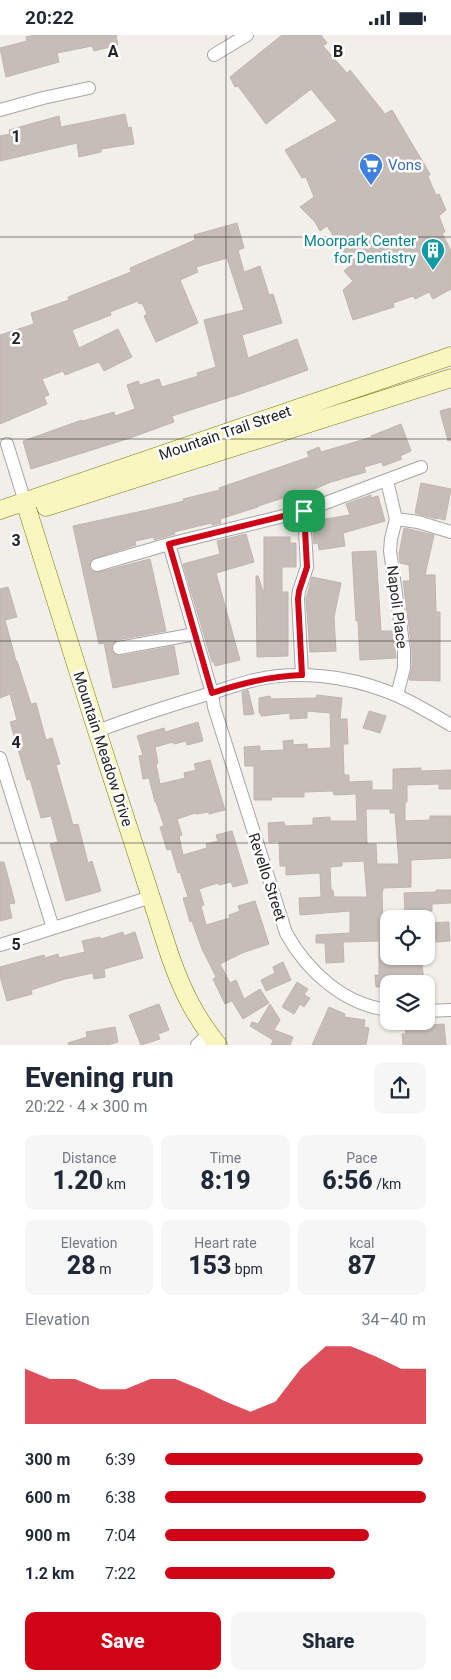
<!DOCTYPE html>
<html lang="en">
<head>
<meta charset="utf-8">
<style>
  body { margin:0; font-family:Roboto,sans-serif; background:#f6f6f7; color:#1f2937; height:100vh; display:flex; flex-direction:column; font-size:19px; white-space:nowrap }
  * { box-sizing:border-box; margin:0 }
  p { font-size:16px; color:#747a83 }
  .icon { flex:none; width:28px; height:28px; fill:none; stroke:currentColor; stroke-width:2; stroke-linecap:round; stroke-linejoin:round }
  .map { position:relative; height:1010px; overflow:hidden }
  .drawer { display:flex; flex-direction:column; background:#fff; flex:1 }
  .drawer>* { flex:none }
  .fabs { position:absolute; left:380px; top:875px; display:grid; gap:10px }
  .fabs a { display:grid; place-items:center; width:55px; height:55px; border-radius:10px; background:#fff; box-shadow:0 1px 4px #0004; font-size:25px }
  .pin { position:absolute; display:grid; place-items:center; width:42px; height:42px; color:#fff; margin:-21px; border-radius:10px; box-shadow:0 2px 8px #0006 }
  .round { display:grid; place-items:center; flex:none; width:52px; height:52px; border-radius:10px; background:#f6f6f7 }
  .overview { display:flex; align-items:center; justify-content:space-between; height:85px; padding:0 25px }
  h1 { font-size:28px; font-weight:800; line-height:38px }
  .metrics { display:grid; grid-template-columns:repeat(3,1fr); gap:8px; height:85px; padding:5px 25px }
  .metrics div { display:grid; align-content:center; border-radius:10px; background:#f6f6f7; text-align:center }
  .metrics b { font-size:25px; font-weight:800 }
  .metrics small { font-size:14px; font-weight:400 }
  .metrics p { font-size:14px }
  .chart { height:140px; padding:10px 25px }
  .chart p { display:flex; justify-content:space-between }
  .chart svg { width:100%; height:90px; margin-top:5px; fill:#cf0517; opacity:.7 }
  .button { display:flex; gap:10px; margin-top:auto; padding:10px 25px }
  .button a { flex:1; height:58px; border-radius:10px; background:#cf0517; color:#fff; font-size:20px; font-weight:800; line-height:58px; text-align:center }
  .button a+a { background:#f6f6f7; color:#1f2937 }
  ul { padding:0 25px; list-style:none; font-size:16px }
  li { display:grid; grid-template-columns:80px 60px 1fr; align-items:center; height:38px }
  li i { height:12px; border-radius:6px; background:#cf0517 }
  .status { display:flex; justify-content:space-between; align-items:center; height:35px; padding:0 25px; background:#fff; direction:ltr }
  .status svg { height:14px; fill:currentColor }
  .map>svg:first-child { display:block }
</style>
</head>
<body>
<div class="status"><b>20:22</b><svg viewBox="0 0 49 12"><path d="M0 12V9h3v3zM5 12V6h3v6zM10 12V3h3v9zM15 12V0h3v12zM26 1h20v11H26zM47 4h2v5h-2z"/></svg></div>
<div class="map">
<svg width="451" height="1010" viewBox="0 0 451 1010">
  <rect width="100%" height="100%" fill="#f2eee9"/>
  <path fill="#c6bdb8" stroke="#c3b4ab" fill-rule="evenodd" d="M 35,0 L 116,0 L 118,10 L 94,16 L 92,11 L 57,18 L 59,27 L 6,42 L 0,13 L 27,6 L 26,2 Z
    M 282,0 L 321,0 L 327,8 L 323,11 L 347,38 L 350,35 L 385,79 L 392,75 L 430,139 L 428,142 L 436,160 L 439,159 L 446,175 L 439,181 L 445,197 L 442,198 L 451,216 L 451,254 L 433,264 L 429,257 L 415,264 L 413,261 L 393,268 L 394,272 L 353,285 L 343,255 L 353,246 L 344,236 L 352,229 L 327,191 L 320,196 L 315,187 L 300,172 L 314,162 L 306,142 L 302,143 L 285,115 L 337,86 L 311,54 L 266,89 L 238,51 L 235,52 L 230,42 Z
    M 125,79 L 128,93 L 131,92 L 134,109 L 101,114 L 101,117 L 79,122 L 77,108 L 0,126 L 0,101 L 10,99 L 9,95 L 59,81 L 61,92 Z
    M 237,188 L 244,213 L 238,215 L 244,237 L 260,231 L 269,260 L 273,259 L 282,288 L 242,300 L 248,323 L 297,304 L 308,335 L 246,357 L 172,381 L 174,387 L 130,403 L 31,434 L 23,406 L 82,385 L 83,386 L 114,377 L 115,381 L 135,374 L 127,350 L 138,346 L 140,350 L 159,344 L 162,352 L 198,341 L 197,338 L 216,332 L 204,285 L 244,275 L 227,223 L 196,232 L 198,237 L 180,245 L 198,288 L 156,307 L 144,281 L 147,279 L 142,268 L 139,269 L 138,266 L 110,277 L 111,280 L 72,295 L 79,313 L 118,294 L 132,322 L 104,336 L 99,327 L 65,340 L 63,336 L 42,344 L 49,360 L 44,362 L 47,369 L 0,389 L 0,300 L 34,289 L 31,278 L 69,265 L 68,262 L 131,237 L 130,233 L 195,205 L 194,200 Z
    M 451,373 L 451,405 L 448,406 L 440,376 Z
    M 401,389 L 411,416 L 400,421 L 402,424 L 383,431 L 382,427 L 364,432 L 366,437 L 331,447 L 303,459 L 302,457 L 258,471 L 258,472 L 220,484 L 221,488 L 212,490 L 211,488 L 174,497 L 175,499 L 154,505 L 154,502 L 135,506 L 136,510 L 92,524 L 89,532 L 92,536 L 96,538 L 150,524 L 166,596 L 117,605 L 112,610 L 111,615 L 116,620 L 120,621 L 174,611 L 179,639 L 113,653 L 104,608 L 99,609 L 73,491 L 147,475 L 184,466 L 183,464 L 220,455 L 219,453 L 309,422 L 307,417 L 319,412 L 321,417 L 372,402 L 371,401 Z
    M 421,448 L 451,454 L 445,485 L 437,483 L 437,484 L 415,478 Z
    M 371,460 L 371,463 L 378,461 L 385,486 L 343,498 L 345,511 L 319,515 L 318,508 L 314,509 L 313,486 L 350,480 L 346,469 Z
    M 404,493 L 434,500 L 425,540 L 435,540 L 436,577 L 440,577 L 440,646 L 409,645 L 412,633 L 412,615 L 403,546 L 410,546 L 409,530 L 400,528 L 399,519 Z
    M 246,499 L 254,527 L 216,538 L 240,625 L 215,631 L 214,627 L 212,627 L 183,529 L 220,519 L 217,506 Z
    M 264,502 L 290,502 L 290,508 L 296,508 L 296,532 L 282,532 L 282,557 L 288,557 L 288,621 L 257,622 L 256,541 L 258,541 L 264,559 Z
    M 376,516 L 381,596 L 393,596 L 396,623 L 360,625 L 358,586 L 356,586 L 352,517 Z
    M 312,542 L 341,548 L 334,582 L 336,616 L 310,617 L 306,564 Z
    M 8,552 L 17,582 L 5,585 L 16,626 L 17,626 L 31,669 L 36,668 L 46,705 L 52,703 L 60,729 L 56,730 L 73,790 L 78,789 L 88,828 L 92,826 L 101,856 L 66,866 L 50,809 L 58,807 L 51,781 L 41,783 L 30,744 L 27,745 L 10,687 L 17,685 L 10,659 L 0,663 L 0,554 Z
    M 248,655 L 254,679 L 244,680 L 242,657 Z
    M 317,660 L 342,663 L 340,684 L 347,684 L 348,709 L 343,709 L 344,740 L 349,740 L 349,747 L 372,746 L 372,755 L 393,755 L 393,734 L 421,733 L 421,736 L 451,735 L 451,754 L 439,754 L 439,749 L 407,750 L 407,767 L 405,767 L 405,786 L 430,785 L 430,781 L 451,781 L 451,823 L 411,825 L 411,852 L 383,853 L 383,856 L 382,856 L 383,891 L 389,891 L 389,921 L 418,921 L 418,930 L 422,929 L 424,949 L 389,949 L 389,951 L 376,952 L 375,940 L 379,940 L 379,906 L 343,907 L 344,927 L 326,928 L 325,908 L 316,908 L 316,900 L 350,898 L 350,876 L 300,880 L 299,863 L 321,862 L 320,838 L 286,840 L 286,831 L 280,831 L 279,806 L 269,807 L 268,788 L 284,787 L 285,791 L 313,790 L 313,783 L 330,782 L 330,786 L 357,786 L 356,759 L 334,760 L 333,756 L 304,757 L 304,762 L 271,762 L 272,765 L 254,765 L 254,731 L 245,731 L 244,712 L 260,711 L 260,716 L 284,715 L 283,706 L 293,705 L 293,710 L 307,709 L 307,714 L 331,713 L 330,678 L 307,676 L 307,683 L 290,684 L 290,678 L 261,681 L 261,678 L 259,678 L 259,663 L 270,661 L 271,664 L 316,663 ZM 366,774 L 390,774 L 390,778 L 395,778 L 399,829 L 377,829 L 376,809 L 367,809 ZM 364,826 L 367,862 L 334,862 L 333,855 L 331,855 L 330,832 L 342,831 L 342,827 Z
    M 369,676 L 386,681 L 380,698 L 363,693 Z
    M 198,687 L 203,706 L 187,710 L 186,706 L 174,709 L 173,707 L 155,712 L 158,728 L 156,729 L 160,749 L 185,743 L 184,738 L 196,735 L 194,729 L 210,725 L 225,775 L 209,779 L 209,777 L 196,779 L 195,778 L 177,784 L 182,800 L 179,801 L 183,820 L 207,813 L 206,809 L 218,806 L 216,800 L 232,796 L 248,848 L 233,852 L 231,847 L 219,850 L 218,848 L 199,854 L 204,870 L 201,871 L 206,890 L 230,883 L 229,880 L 240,876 L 238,871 L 255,866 L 269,909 L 242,918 L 220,929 L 230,948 L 236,945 L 244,964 L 260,954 L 269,968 L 243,984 L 232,966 L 225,969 L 213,944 L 216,942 L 202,914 L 192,886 L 190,887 L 183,863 L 188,862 L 180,837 L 178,838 L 171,814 L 167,815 L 160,792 L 164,791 L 156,767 L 155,767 L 149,743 L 143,744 L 139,721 L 143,720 L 137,701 L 164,693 L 165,697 Z
    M 0,827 L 4,827 L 15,868 L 9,869 L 12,883 L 0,886 Z
    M 436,855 L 451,855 L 451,868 L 432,869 L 432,876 L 405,877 L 404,858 L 436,857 Z
    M 449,887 L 450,906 L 436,907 L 436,903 L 426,903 L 426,888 Z
    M 123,897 L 124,901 L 135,897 L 143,923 L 104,934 L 105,942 L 94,944 L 93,938 L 65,944 L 31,955 L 32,959 L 7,966 L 0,941 L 0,932 L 44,920 L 45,923 L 58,919 L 59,923 L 85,917 L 82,906 L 100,902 L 101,904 Z
    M 283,927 L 291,945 L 266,956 L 261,945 L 275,938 L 273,932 Z
    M 297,947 L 308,954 L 304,960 L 310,963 L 304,972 L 300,969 L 294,979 L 282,972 Z
    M 159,969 L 169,995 L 158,999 L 160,1004 L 141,1010 L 129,980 Z
    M 270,969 L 280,985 L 274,995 L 293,1002 L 290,1010 L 271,1010 L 273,1005 L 250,991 L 252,987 L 258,989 Z
    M 329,972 L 345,979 L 344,982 L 365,985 L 364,992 L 369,993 L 366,1010 L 312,1010 Z
    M 444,989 L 446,1010 L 403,1010 L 402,999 L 406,999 L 405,992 Z
    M 115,992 L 118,1007 L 108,1010 L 69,1010 L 68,1008 L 87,1002 L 86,997 Z"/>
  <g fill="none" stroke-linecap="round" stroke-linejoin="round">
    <g stroke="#a6a6a6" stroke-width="14">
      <path id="street" d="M 214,20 L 247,0
        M 0,75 L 43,63 L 89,53
        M 7,409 L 25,467
        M 387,446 L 396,484
        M 396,484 L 391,504 L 390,516 L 404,615 L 404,633 L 397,660
        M 396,484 L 418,487 L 451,497
        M 169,509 L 212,658 L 214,672 L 286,898 C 307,936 344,970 389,975
        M 97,530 L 169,509 L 304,476 L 421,432
        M 119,613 L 195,599
        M 302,640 L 298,564 L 299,556 L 307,532 L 304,476
        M 97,696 C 132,683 168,671 205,660 C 229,653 253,643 278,641 C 318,637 362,645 398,661 C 416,669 434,680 451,690
        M 0,723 L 53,893
        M 0,910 L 151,862
        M 426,976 L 451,975
        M 197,1010 L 209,999"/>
    </g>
    <g stroke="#787a08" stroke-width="19">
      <path id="secondary" d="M 25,467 L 97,696 L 170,921 C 182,955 195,982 218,1010
        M 46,472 L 451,343
        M 0,475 L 451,321"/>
    </g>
    <use href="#street" stroke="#fff" stroke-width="12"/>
    <use href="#secondary" stroke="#f9f6c0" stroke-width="18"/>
  </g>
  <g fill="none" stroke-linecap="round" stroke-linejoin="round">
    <g stroke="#fff" stroke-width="10">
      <path id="route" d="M 304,476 L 307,532 L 299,556 L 298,564 L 302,640 C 270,641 242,648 212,658 L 169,509 Z"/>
    </g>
    <use href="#route" stroke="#cf0517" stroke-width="6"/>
  </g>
  <path fill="none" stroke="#222" stroke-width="1" stroke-opacity="0.55" d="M 226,0 L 226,1010M 0,202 L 451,202M 0,404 L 451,404M 0,606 L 451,606M 0,808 L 451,808"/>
  <defs>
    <g id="supermarket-pin" transform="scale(1.25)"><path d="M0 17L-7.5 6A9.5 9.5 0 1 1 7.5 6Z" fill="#3f7fe0" stroke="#fff"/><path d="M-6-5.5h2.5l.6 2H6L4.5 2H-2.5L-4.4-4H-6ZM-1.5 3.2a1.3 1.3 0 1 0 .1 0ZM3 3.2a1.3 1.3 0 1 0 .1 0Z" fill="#fff"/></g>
    <g id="building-pin" transform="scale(1.25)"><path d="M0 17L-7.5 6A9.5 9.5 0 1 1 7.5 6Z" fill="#0f9aa8" stroke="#fff"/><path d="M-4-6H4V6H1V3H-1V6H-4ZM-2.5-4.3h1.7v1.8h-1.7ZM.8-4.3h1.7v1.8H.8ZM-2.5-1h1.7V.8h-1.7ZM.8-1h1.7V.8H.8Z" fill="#fff"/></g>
  </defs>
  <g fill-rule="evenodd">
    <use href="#supermarket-pin" x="371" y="130"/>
    <use href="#building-pin" x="433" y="215"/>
  </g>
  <g text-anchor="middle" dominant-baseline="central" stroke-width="5" stroke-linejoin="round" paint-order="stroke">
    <g font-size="15" fill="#366cbe" stroke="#fff" text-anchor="start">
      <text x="388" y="130">Vons</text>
    </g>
    <g font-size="15" fill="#0d838f" stroke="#fff" text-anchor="end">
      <text x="416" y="206">Moorpark Center<tspan x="416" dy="17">for Dentistry</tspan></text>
    </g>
    <g font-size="15" fill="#222" stroke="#fff">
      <text transform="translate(225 398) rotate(-19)">Mountain Trail Street</text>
      <text transform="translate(397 572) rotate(83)">Napoli Place</text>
      <text transform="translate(103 714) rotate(72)">Mountain Meadow Drive</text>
      <text transform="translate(267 842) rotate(72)">Revello Street</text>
    </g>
  </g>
  <g font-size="16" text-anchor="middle" font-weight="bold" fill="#222" stroke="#fff" stroke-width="5" stroke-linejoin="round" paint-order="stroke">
    <text x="113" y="22">A</text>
    <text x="338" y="22">B</text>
    <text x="16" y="107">1</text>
    <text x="16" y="309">2</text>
    <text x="16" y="511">3</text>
    <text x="16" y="713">4</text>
    <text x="16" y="915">5</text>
  </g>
</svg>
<div class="fabs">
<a><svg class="icon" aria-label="locate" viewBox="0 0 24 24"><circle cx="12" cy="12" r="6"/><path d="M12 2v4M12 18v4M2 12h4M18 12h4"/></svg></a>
<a><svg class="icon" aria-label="layers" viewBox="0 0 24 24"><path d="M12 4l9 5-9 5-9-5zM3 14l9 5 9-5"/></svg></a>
</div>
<div class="pin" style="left:304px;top:476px;background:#1e9e55"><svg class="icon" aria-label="arrive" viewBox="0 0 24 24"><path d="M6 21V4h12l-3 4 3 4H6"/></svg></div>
</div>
<section class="drawer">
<div class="overview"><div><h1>Evening run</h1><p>20:22 · 4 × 300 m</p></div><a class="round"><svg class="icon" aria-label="share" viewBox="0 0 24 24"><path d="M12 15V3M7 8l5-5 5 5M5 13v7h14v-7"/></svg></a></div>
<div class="metrics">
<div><p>Distance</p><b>1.20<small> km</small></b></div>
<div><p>Time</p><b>8:19</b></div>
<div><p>Pace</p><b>6:56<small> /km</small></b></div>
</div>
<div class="metrics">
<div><p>Elevation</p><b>28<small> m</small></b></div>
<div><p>Heart rate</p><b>153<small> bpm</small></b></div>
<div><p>kcal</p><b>87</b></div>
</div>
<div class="chart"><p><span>Elevation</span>34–40 m</p>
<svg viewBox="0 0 160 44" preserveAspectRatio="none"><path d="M0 44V17L10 22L20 22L30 27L40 27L50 22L60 22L70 27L80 33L90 38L100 33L110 17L120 6L130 6L140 11L150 17L160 17V44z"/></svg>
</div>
<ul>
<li><b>300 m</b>6:39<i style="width:99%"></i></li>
<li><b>600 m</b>6:38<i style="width:100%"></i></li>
<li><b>900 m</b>7:04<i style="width:78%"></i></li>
<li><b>1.2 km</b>7:22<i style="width:65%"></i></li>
</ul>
<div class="button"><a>Save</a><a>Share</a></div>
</section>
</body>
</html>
